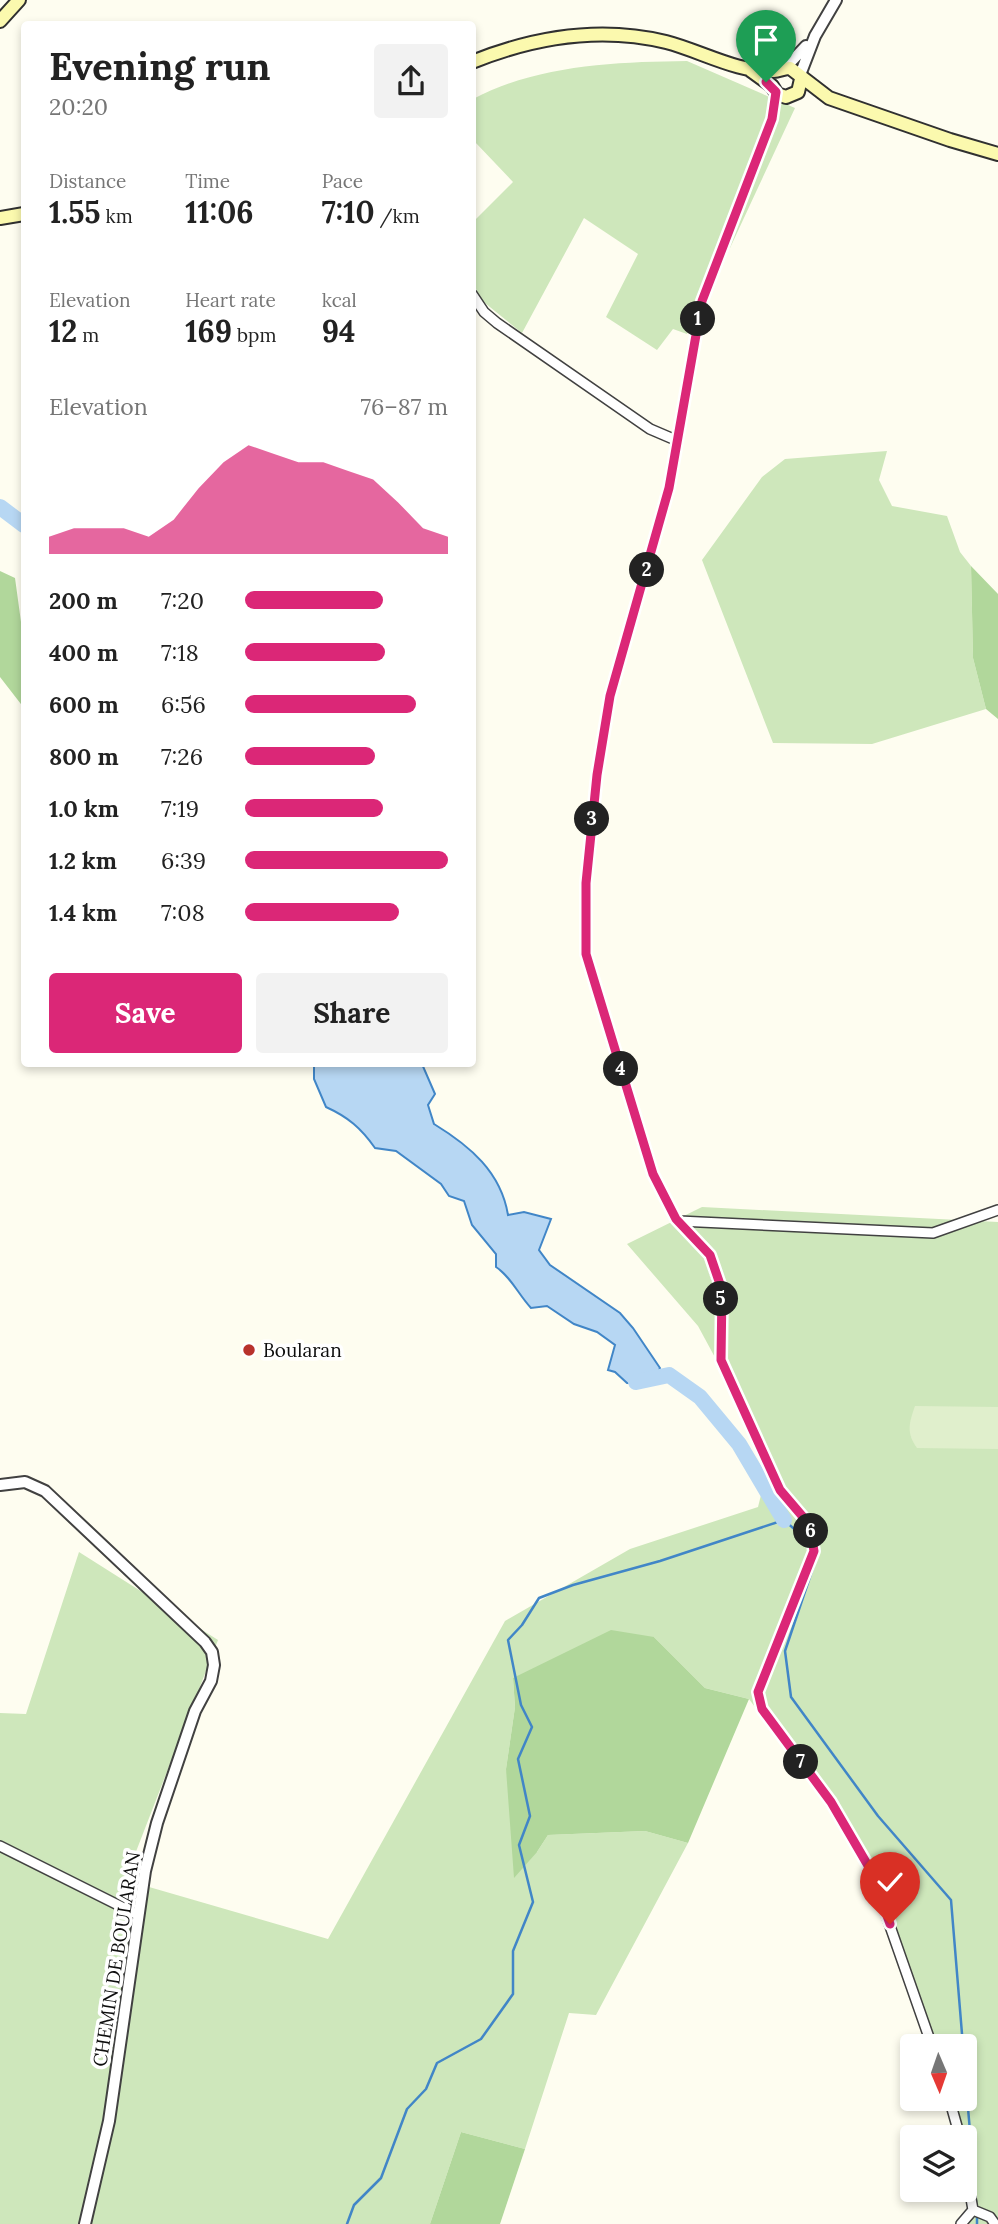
<!DOCTYPE html>
<html lang="en">
<head>
<meta charset="utf-8">
<style>
  body { margin:0; font-family:Lora,serif; background:#f2f2f2; color:#222; height:100vh; display:flex; flex-direction:column; font-size:26px; white-space:nowrap }
  * { box-sizing:border-box; margin:0 }
  p { font-size:23px; color:#767676 }
  .icon { flex:none; width:38px; height:38px; fill:none; stroke:currentColor; stroke-width:2; stroke-linecap:round; stroke-linejoin:round }
  .map { position:relative; flex:1; overflow:hidden }
  .sheet { position:absolute; left:21px; top:21px; width:455px; height:1046px; display:flex; flex-direction:column; background:#fff; border-radius:7px; box-shadow:0 4px 10px #0003 }
  .sheet>* { flex:none }
  .needle { width:46px; rotate:178deg }
  .controls { position:absolute; left:900px; top:2034px; display:grid; gap:14px }
  .controls a { display:grid; place-items:center; width:77px; height:77px; border-radius:7px; background:#fff; box-shadow:0 4px 10px #0003; font-size:35px }
  .pin { position:absolute; display:grid; place-items:center; width:60px; height:60px; color:#fff; margin:-72px -30px; border-radius:50% 50% 50% 0; rotate:-45deg; box-shadow:0 0 7px #0007 }
  .pin .icon { rotate:45deg }
  .km { position:absolute; width:35px; height:35px; margin:-18px; border-radius:50%; background:#222; color:#fff; font-size:19px; line-height:35px; text-align:center }
  .round { display:grid; place-items:center; flex:none; width:74px; height:74px; border-radius:7px; background:#f2f2f2 }
  .overview { display:flex; align-items:center; justify-content:space-between; height:119px; padding:0 28px }
  h1 { font-size:38px; font-weight:700; line-height:52px }
  .metrics { display:grid; grid-template-columns:repeat(3,1fr); gap:10px; height:119px; padding:7px 28px }
  .metrics div { display:grid; align-content:center }
  .metrics b { font-size:30px; font-weight:700 }
  .metrics small { font-size:19px; font-weight:400 }
  .metrics p { font-size:19px }
  .chart { height:196px; padding:14px 28px }
  .chart p { display:flex; justify-content:space-between }
  .chart svg { width:100%; height:126px; margin-top:7px; fill:#db2777; opacity:.7 }
  .primary-button { display:flex; gap:14px; margin-top:auto; padding:14px 28px }
  .primary-button a { flex:1; height:80px; border-radius:7px; background:#db2777; color:#fff; font-size:28px; font-weight:700; line-height:80px; text-align:center }
  .primary-button a+a { background:#f2f2f2; color:#222 }
  ul { padding:0 28px; list-style:none; font-size:23px }
  li { display:grid; grid-template-columns:112px 84px 1fr; align-items:center; height:52px }
  li i { height:18px; border-radius:9px; background:#db2777 }
  .map>svg:first-child { display:block }
</style>
</head>
<body>
<div class="map">
<svg width="998" height="2224" viewBox="0 0 998 2224">
  <rect width="100%" height="100%" fill="#fefdf0"/>
  <path fill="#cee7bb" d="M 687,61 L 795,108 L 730,248 L 718,251 L 687,334 L 673,329 L 657,350 L 606,317 L 638,254 L 584,218 L 522,333 L 480,299 L 473,281 L 473,222 L 513,182 L 475,142 L 473,144 L 473,99 C 537,65 615,62 687,61 Z
    M 887,451 L 879,480 L 892,506 L 947,516 L 960,552 L 971,566 L 973,658 L 986,709 L 872,744 L 773,743 L 702,560 L 762,477 L 785,459 Z
    M 702,1207 L 998,1222 L 998,2224 L 957,2224 L 969,2209 L 964,2181 L 964,2137 L 956,2137 L 945,2098 L 964,2098 L 964,2046 L 928,2046 L 868,1870 L 828,1806 L 749,1699 L 705,1688 L 654,1637 L 513,1678 L 515,1707 L 506,1769 L 537,1852 L 548,1835 L 645,1831 L 688,1843 L 596,2015 L 569,2013 L 525,2149 L 461,2132 L 430,2224 L 0,2224 L 0,1713 L 26,1714 L 79,1552 L 218,1640 L 125,1880 L 328,1939 L 505,1621 L 630,1549 L 758,1507 L 770,1459 L 698,1326 L 627,1244 Z"/>
  <path fill="#b1d79b" d="M 971,566 L 998,594 L 998,719 L 986,709 L 973,658 Z
    M 0,571 L 15,578 L 24,644 L 24,708 L 0,677 Z
    M 611,1630 L 654,1637 L 705,1688 L 749,1699 L 688,1843 L 645,1831 L 548,1835 L 537,1852 L 514,1878 L 506,1769 L 515,1707 L 513,1678 Z
    M 461,2132 L 525,2149 L 500,2224 L 430,2224 Z"/>
  <path fill="#e0efcc" d="M 915,1406 L 998,1407 L 998,1449 L 917,1448 C 906,1433 909,1423 915,1406 Z"/>
  <path fill="#b7d7f3" stroke="#4186c7" stroke-width="2" d="M 314,1064 L 422,1064 L 435,1094 L 428,1105 L 434,1124 C 470,1146 501,1172 508,1215 L 524,1212 L 551,1219 L 539,1250 L 550,1265 L 620,1313 L 633,1328 L 660,1368 L 653,1384 L 627,1383 L 615,1372 L 608,1370 L 615,1345 L 597,1332 L 574,1324 L 547,1306 L 531,1308 C 518,1294 511,1277 496,1267 L 496,1254 L 472,1225 L 464,1201 L 449,1196 L 441,1184 L 396,1151 L 375,1148 C 361,1128 348,1117 326,1107 L 314,1079 Z"/>
  <g fill="none" stroke-linecap="round" stroke-linejoin="round">
    <path stroke="#4186c7" stroke-width="2.5" d="M 817,1548 L 819,1550 L 785,1651 L 791,1697 L 878,1816 L 951,1900 L 963,2046
      M 964,2061 L 976,2202
      M 977,2213 L 977,2224
      M 347,2224 L 354,2205 L 381,2178 L 407,2109 L 426,2089 L 437,2063 L 481,2039 L 513,1994 L 513,1951 L 533,1902 L 519,1845 L 530,1816 L 518,1759 L 532,1727 L 521,1705 L 508,1640 L 522,1625 L 539,1598 L 573,1585 L 660,1561 L 784,1520 L 809,1542"/>
    <path stroke="#b7d7f3" stroke-width="16" d="M 0,507 L 24,525
      M 636,1382 L 669,1375 L 700,1397 L 739,1444 L 784,1520"/>
    <g stroke="#414141" stroke-width="12">
      <path id="minor" d="M 776,92 L 772,119 L 702,301 L 669,488 L 610,696 L 597,775 L 586,883 L 586,954 L 653,1174 L 676,1219 L 710,1255 L 721,1290 L 721,1360 L 780,1490 L 809,1524 L 814,1551 L 758,1692 L 762,1709 L 831,1802 L 870,1869 L 932,2046
        M 472,294 L 484,312 L 497,323 L 650,429 L 678,441
        M 679,1221 L 933,1233 L 998,1210
        M 0,1846 L 138,1915
        M 949,2098 L 960,2137
        M 964,2158 L 973,2210
        M 973,2210 L 990,2217 L 995,2224
        M 961,2224 L 973,2210"/>
    </g>
    <g stroke="#414141" stroke-width="14">
      <path id="tertiary" d="M 785,68 L 806,46
        M 800,75 L 815,36 L 836,0
        M 0,1485 L 25,1482 L 45,1491 L 205,1642 L 212,1652 L 214,1665 L 211,1681 L 195,1711 L 157,1823 L 145,1871 L 109,2121 L 85,2224"/>
    </g>
    <g stroke="#303030" stroke-width="16">
      <path id="secondary" d="M 0,21 L 19,0
        M 472,62 C 534,37 600,26 666,42 C 701,51 738,73 774,71 C 779,71 784,68 790,68 L 829,98 L 950,140 L 998,154
        M 750,70 L 772,86 L 777,94 L 786,97 L 798,92 L 801,79
        M 0,218 L 24,214"/>
    </g>
    <use href="#minor" stroke="#fff" stroke-width="9"/>
    <use href="#tertiary" stroke="#fff" stroke-width="10"/>
    <use href="#secondary" stroke="#fbf9ae" stroke-width="12"/>
  </g>
  <g fill="none" stroke-linecap="round" stroke-linejoin="round">
    <g stroke="#fff" stroke-width="14">
      <path id="route" d="M 766,82 L 776,92 L 772,119 L 702,301 L 669,488 L 610,696 L 597,775 L 586,883 L 586,954 L 653,1174 L 676,1219 L 710,1255 L 722,1290 L 721,1360 L 780,1490 L 809,1524 L 814,1551 L 758,1692 L 762,1709 L 831,1802 L 870,1869 L 890,1924"/>
    </g>
    <use href="#route" stroke="#db2777" stroke-width="9"/>
  </g>
  <circle fill="#b8322c" stroke="#fff" stroke-width="2.5" cx="249" cy="1350" r="7"/>
  <g text-anchor="middle" dominant-baseline="central" stroke-width="7" stroke-linejoin="round" paint-order="stroke">
    <g font-size="19" fill="#0e0e0e" stroke="#fff" text-anchor="start">
      <text x="263" y="1350">Boularan</text>
    </g>
    <g font-size="19" fill="#0e0e0e" stroke="#fff">
      <text transform="translate(116 1959) rotate(-81)">CHEMIN DE BOULARAN</text>
    </g>
  </g>
</svg>
<div class="controls">
<a><svg class="needle" viewBox="-14 -14 28 28"><path d="M0-13l5 13h-10z" fill="#e53935"/><path d="M0 13l5-13h-10z" fill="#767676"/></svg></a>
<a><svg class="icon" aria-label="layers" viewBox="0 0 24 24"><path d="M12 4l9 5-9 5-9-5zM3 14l9 5 9-5"/></svg></a>
</div>
<div class="pin" style="left:766px;top:82px;background:#1e9e55"><svg class="icon" aria-label="arrive" viewBox="0 0 24 24"><path d="M6 21V4h12l-3 4 3 4H6"/></svg></div>
<div class="pin" style="left:890px;top:1924px;background:#d93025"><svg class="icon" aria-label="check" viewBox="0 0 24 24"><path d="M5 12l5 5 9-10"/></svg></div>
<b class="km" style="left:698px;top:319px">1</b>
<b class="km" style="left:647px;top:570px">2</b>
<b class="km" style="left:592px;top:819px">3</b>
<b class="km" style="left:621px;top:1069px">4</b>
<b class="km" style="left:721px;top:1299px">5</b>
<b class="km" style="left:811px;top:1531px">6</b>
<b class="km" style="left:801px;top:1762px">7</b>
<section class="sheet">
<div class="overview"><div><h1>Evening run</h1><p>20:20</p></div><a class="round"><svg class="icon" aria-label="share" viewBox="0 0 24 24"><path d="M12 15V3M7 8l5-5 5 5M5 13v7h14v-7"/></svg></a></div>
<div class="metrics">
<div><p>Distance</p><b>1.55<small> km</small></b></div>
<div><p>Time</p><b>11:06</b></div>
<div><p>Pace</p><b>7:10<small> /km</small></b></div>
</div>
<div class="metrics">
<div><p>Elevation</p><b>12<small> m</small></b></div>
<div><p>Heart rate</p><b>169<small> bpm</small></b></div>
<div><p>kcal</p><b>94</b></div>
</div>
<div class="chart"><p><span>Elevation</span>76–87 m</p>
<svg viewBox="0 0 160 44" preserveAspectRatio="none"><path d="M0 44V38L10 35L20 35L30 35L40 38L50 32L60 21L70 12L80 6L90 9L100 12L110 12L120 15L130 18L140 26L150 35L160 38V44z"/></svg>
</div>
<ul>
<li><b>200 m</b>7:20<i style="width:68%"></i></li>
<li><b>400 m</b>7:18<i style="width:69%"></i></li>
<li><b>600 m</b>6:56<i style="width:84%"></i></li>
<li><b>800 m</b>7:26<i style="width:64%"></i></li>
<li><b>1.0 km</b>7:19<i style="width:68%"></i></li>
<li><b>1.2 km</b>6:39<i style="width:100%"></i></li>
<li><b>1.4 km</b>7:08<i style="width:76%"></i></li>
</ul>
<div class="primary-button"><a>Save</a><a>Share</a></div>
</section>
</div>
</body>
</html>
